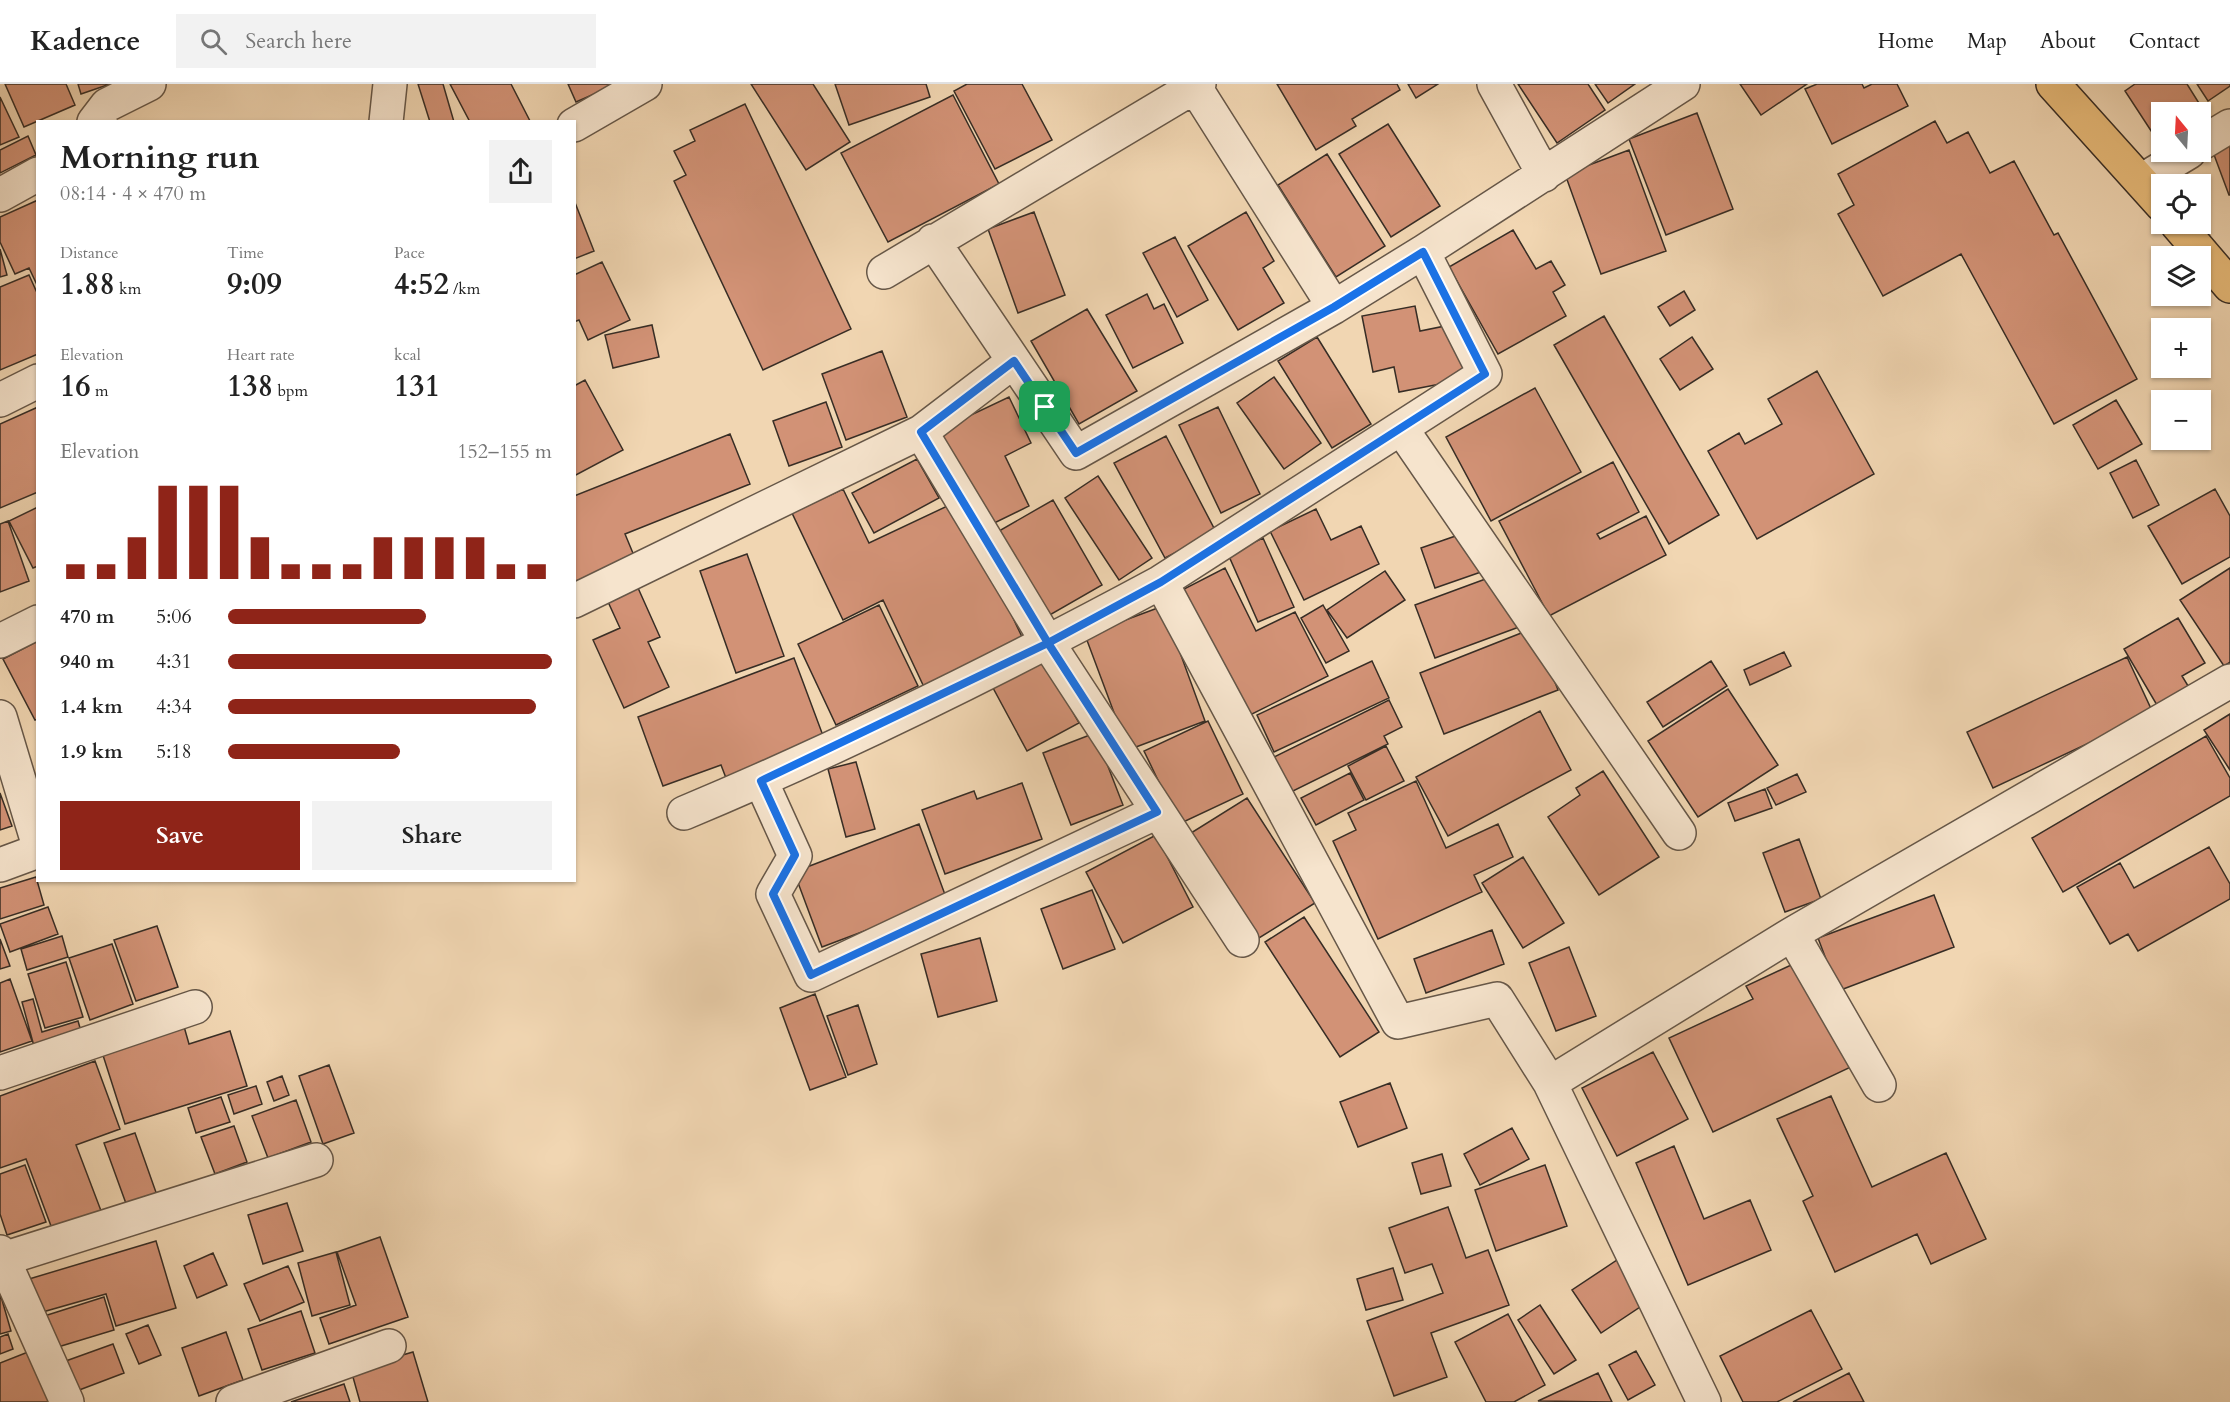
<!DOCTYPE html>
<html lang="en">
<head>
<meta charset="utf-8">
<style>
  body { margin:0; font-family:Cardo,serif; background:#f2f2f2; color:#222; height:100vh; display:flex; flex-direction:column; font-size:22px; white-space:nowrap }
  * { box-sizing:border-box; margin:0 }
  p { font-size:20px; color:#767676 }
  .icon { flex:none; width:33px; height:33px; fill:none; stroke:currentColor; stroke-width:2; stroke-linecap:round; stroke-linejoin:round }
  .map { position:relative; flex:1; overflow:hidden }
  .side { position:absolute; left:36px; top:36px; width:540px; height:762px; display:flex; flex-direction:column; background:#fff; border-radius:0px; box-shadow:0 2px 4px #0004 }
  .side>* { flex:none }
  .needle { width:39px; rotate:342deg }
  .buttons { position:absolute; left:2151px; top:18px; display:grid; gap:12px }
  .buttons a { display:grid; place-items:center; width:60px; height:60px; border-radius:0px; background:#fff; box-shadow:0 2px 4px #0004; font-size:30px }
  .pin { position:absolute; display:grid; place-items:center; width:51px; height:51px; color:#fff; margin:-26px; border-radius:12px; box-shadow:0 3px 9px #0006 }
  .round { display:grid; place-items:center; flex:none; width:63px; height:63px; border-radius:0px; background:#f2f2f2 }
  .head { display:flex; align-items:center; justify-content:space-between; height:102px; padding:0 24px }
  h1 { font-size:33px; font-weight:600; line-height:45px }
  .stats { display:grid; grid-template-columns:repeat(3,1fr); gap:9px; height:102px; padding:6px 24px }
  .stats div { display:grid; align-content:center }
  .stats b { font-size:30px; font-weight:600 }
  .stats small { font-size:16px; font-weight:400 }
  .stats p { font-size:16px }
  .chart { height:168px; padding:12px 24px }
  .chart p { display:flex; justify-content:space-between }
  .chart svg { width:100%; height:108px; margin-top:6px; stroke:#8f2418; stroke-width:6 }
  .primary-button { display:flex; gap:12px; margin-top:auto; padding:12px 24px }
  .primary-button a { flex:1; height:69px; border-radius:0px; background:#8f2418; color:#fff; font-size:24px; font-weight:600; line-height:69px; text-align:center }
  .primary-button a+a { background:#f2f2f2; color:#222 }
  ul { padding:0 24px; list-style:none; font-size:20px }
  li { display:grid; grid-template-columns:96px 72px 1fr; align-items:center; height:45px }
  li i { height:15px; border-radius:8px; background:#8f2418 }
  header { display:flex; align-items:center; gap:36px; box-sizing:border-box; height:84px; padding:0 30px; background:#fff; border-bottom:2px solid #e0e0e0 }
  header strong { font-size:28px }
  nav { display:flex; gap:33px; margin-inline-start:auto; font-size:21px }
  .search { width:420px; height:54px; background:#f2f2f2; display:flex; align-items:center; gap:15px; box-sizing:border-box; padding:0 21px; border-radius:0px; color:#767676; font-size:22px }
  .map>svg:first-child { display:block }
</style>
</head>
<body>
<header>
<strong>Kadence</strong>
<div class="search"><svg class="icon" aria-label="search" viewBox="0 0 24 24"><circle cx="10" cy="10" r="6"/><path d="M15 15l6 6"/></svg>Search here</div>
<nav><a>Home</a><a>Map</a><a>About</a><a>Contact</a></nav>
</header>
<div class="map">
<svg width="2230" height="1318" viewBox="0 0 2230 1318">
  <rect width="100%" height="100%" fill="#f1d6b2"/>
  <filter id="stains"><feTurbulence type="fractalNoise" baseFrequency=".00333" numOctaves="4"/><feColorMatrix values="0 0 0 0 .2 0 0 0 0 .09 0 0 0 0 .02 0 0 0 .5 -.17"/></filter>
  <radialGradient id="worn" r=".72"><stop offset=".6" stop-color="#630" stop-opacity="0"/><stop offset="1" stop-color="#630" stop-opacity=".3"/></radialGradient>
  <path fill="#d29276" stroke="#372d25" stroke-width="1.5" d="M 5,0 L 66,0 L 75,21 L 24,43 Z
    M 78,0 L 110,0 L 81,10 Z
    M 418,0 L 443,0 L 454,38 L 430,38 Z
    M 450,0 L 511,0 L 530,37 L 470,38 Z
    M 568,0 L 617,0 L 576,18 Z
    M 751,0 L 813,0 L 850,58 L 806,86 Z
    M 835,0 L 926,0 L 930,13 L 849,41 Z
    M 967,0 L 1022,0 L 1052,56 L 995,85 L 954,7 Z
    M 1277,0 L 1397,0 L 1400,6 L 1352,35 L 1356,42 L 1316,66 Z
    M 1408,0 L 1438,0 L 1416,14 Z
    M 1518,0 L 1588,0 L 1605,26 L 1557,59 Z
    M 1595,0 L 1635,0 L 1608,19 Z
    M 1740,0 L 1807,0 L 1761,31 Z
    M 1817,0 L 1862,0 L 1864,4 L 1872,0 L 1897,0 L 1908,22 L 1832,60 L 1805,5 Z
    M 2135,0 L 2187,0 L 2207,32 L 2200,36 L 2200,28 L 2162,28 L 2161,62 L 2125,7 Z
    M 2197,0 L 2230,0 L 2230,2 L 2208,17 Z
    M 953,11 L 999,100 L 888,158 L 841,69 Z
    M 0,13 L 19,53 L 0,61 Z
    M 745,20 L 851,245 L 763,286 L 674,97 L 686,91 L 674,67 L 695,57 L 690,46 Z
    M 1697,29 L 1733,125 L 1666,151 L 1629,55 Z
    M 1935,37 L 1947,59 L 1968,48 L 1990,89 L 2014,77 L 2054,151 L 2058,149 L 2137,295 L 2054,340 L 1961,170 L 1883,212 L 1838,130 L 1854,121 L 1838,90 Z
    M 1388,40 L 1440,122 L 1391,153 L 1339,70 Z
    M 28,52 L 36,71 L 0,89 L 0,66 Z
    M 2230,53 L 2230,111 L 2229,111 L 2210,60 Z
    M 1629,66 L 1666,167 L 1601,190 L 1565,90 Z
    M 1327,70 L 1385,162 L 1336,193 L 1278,101 Z
    M 38,116 L 38,203 L 29,184 L 15,190 L 0,158 L 0,133 Z
    M 574,116 L 594,167 L 574,175 Z
    M 1034,128 L 1065,211 L 1018,229 L 988,145 Z
    M 1246,128 L 1274,177 L 1263,184 L 1284,219 L 1238,246 L 1188,162 Z
    M 1513,146 L 1536,185 L 1551,177 L 1565,201 L 1553,208 L 1566,232 L 1498,270 L 1449,183 Z
    M 1175,153 L 1208,216 L 1177,233 L 1143,169 Z
    M 0,165 L 7,191 L 0,193 Z
    M 602,178 L 630,236 L 588,256 L 579,236 L 574,238 L 574,191 Z
    M 29,191 L 38,211 L 38,270 L 0,286 L 0,203 Z
    M 1684,207 L 1695,226 L 1670,242 L 1658,223 Z
    M 1147,210 L 1154,225 L 1164,220 L 1183,259 L 1133,284 L 1106,231 Z
    M 1415,222 L 1420,247 L 1455,240 L 1466,295 L 1399,308 L 1394,283 L 1373,288 L 1362,232 Z
    M 1087,225 L 1137,307 L 1079,340 L 1031,257 Z
    M 1604,232 L 1719,431 L 1669,460 L 1554,261 Z
    M 652,241 L 659,273 L 613,284 L 605,251 Z
    M 1317,253 L 1371,340 L 1332,364 L 1278,277 Z
    M 1692,253 L 1713,285 L 1680,306 L 1660,275 Z
    M 882,267 L 907,333 L 846,356 L 822,290 Z
    M 1817,287 L 1874,390 L 1757,455 L 1708,367 L 1739,349 L 1745,360 L 1782,340 L 1768,315 Z
    M 1274,293 L 1321,359 L 1284,385 L 1237,319 Z
    M 585,296 L 623,366 L 574,392 L 574,302 Z
    M 1535,304 L 1581,388 L 1491,437 L 1446,353 Z
    M 1009,313 L 1031,359 L 1005,372 L 1029,422 L 982,445 L 935,348 Z
    M 2116,316 L 2142,360 L 2098,385 L 2073,341 Z
    M 826,318 L 842,363 L 789,382 L 773,337 Z
    M 38,323 L 38,408 L 0,424 L 0,340 Z
    M 1218,323 L 1260,410 L 1221,429 L 1179,341 Z
    M 730,350 L 750,400 L 625,450 L 635,474 L 574,498 L 574,412 Z
    M 1166,352 L 1216,448 L 1165,474 L 1114,379 Z
    M 917,375 L 939,414 L 874,449 L 852,409 Z
    M 2136,376 L 2159,421 L 2133,434 L 2110,389 Z
    M 1613,378 L 1639,428 L 1597,450 L 1600,455 L 1646,432 L 1666,471 L 1549,532 L 1499,437 Z
    M 1098,392 L 1152,474 L 1119,496 L 1065,414 Z
    M 843,405 L 869,459 L 958,417 L 1023,555 L 924,603 L 883,516 L 843,536 L 792,429 Z
    M 2215,405 L 2230,432 L 2230,473 L 2182,500 L 2148,442 Z
    M 1053,416 L 1102,501 L 1048,532 L 999,447 Z
    M 38,423 L 38,482 L 33,484 L 9,437 Z
    M 1316,425 L 1331,456 L 1361,442 L 1379,480 L 1304,516 L 1270,447 Z
    M 8,437 L 29,497 L 0,508 L 0,440 Z
    M 1467,448 L 1481,488 L 1435,504 L 1421,464 Z
    M 1263,454 L 1294,523 L 1258,538 L 1228,470 Z
    M 747,470 L 784,572 L 736,589 L 700,487 Z
    M 1225,484 L 1256,547 L 1295,528 L 1328,592 L 1248,632 L 1184,505 Z
    M 2230,484 L 2230,578 L 2224,582 L 2180,516 Z
    M 1385,487 L 1405,516 L 1347,554 L 1327,526 Z
    M 1499,490 L 1519,543 L 1435,574 L 1415,521 Z
    M 634,495 L 660,553 L 648,558 L 669,603 L 624,624 L 593,556 L 620,544 L 604,509 Z
    M 879,521 L 918,602 L 836,641 L 798,560 Z
    M 1323,521 L 1349,567 L 1326,579 L 1301,534 Z
    M 1163,522 L 1205,637 L 1128,666 L 1085,551 Z
    M 2178,534 L 2205,579 L 2182,592 L 2193,610 L 2161,628 L 2124,565 Z
    M 1534,544 L 1558,606 L 1444,650 L 1420,589 Z
    M 38,557 L 38,635 L 35,636 L 3,575 Z
    M 1784,568 L 1791,582 L 1750,601 L 1744,586 Z
    M 2127,573 L 2153,629 L 1993,704 L 1967,648 Z
    M 794,574 L 825,657 L 726,694 L 721,681 L 663,702 L 638,633 Z
    M 1043,575 L 1079,639 L 1027,667 L 992,602 Z
    M 1372,577 L 1389,614 L 1274,668 L 1257,631 Z
    M 1711,577 L 1727,602 L 1663,643 L 1647,618 Z
    M 1728,605 L 1778,681 L 1698,733 L 1648,657 Z
    M 1389,616 L 1402,643 L 1384,652 L 1388,660 L 1291,708 L 1274,673 Z
    M 1540,627 L 1571,686 L 1448,752 L 1416,693 Z
    M 2230,630 L 2230,686 L 2204,646 Z
    M 1208,637 L 1243,710 L 1179,740 L 1144,667 Z
    M 1095,649 L 1123,721 L 1071,741 L 1043,669 Z
    M 2206,652 L 2230,694 L 2230,712 L 2063,808 L 2032,754 Z
    M 1386,662 L 1404,697 L 1366,716 L 1348,682 Z
    M 856,678 L 875,745 L 846,753 L 828,685 Z
    M 1603,687 L 1659,773 L 1599,811 L 1548,733 L 1580,711 L 1576,704 Z
    M 1350,689 L 1364,716 L 1316,741 L 1301,714 Z
    M 1797,690 L 1806,708 L 1776,721 L 1767,704 Z
    M 1416,697 L 1446,764 L 1498,740 L 1513,773 L 1474,791 L 1482,808 L 1378,855 L 1333,757 L 1356,746 L 1348,729 Z
    M 1022,699 L 1042,755 L 945,790 L 922,726 L 974,707 L 977,715 Z
    M 1765,705 L 1772,724 L 1735,737 L 1728,719 Z
    M 0,709 L 12,742 L 0,746 Z
    M 1247,714 L 1315,819 L 1259,854 L 1191,749 Z
    M 919,740 L 947,816 L 822,863 L 794,788 Z
    M 1156,751 L 1193,823 L 1123,859 L 1086,788 Z
    M 1799,755 L 1821,815 L 1785,828 L 1763,769 Z
    M 2209,763 L 2230,800 L 2230,815 L 2138,867 L 2128,850 L 2110,860 L 2077,803 L 2120,779 L 2134,804 Z
    M 1523,773 L 1564,839 L 1523,864 L 1482,799 Z
    M 36,793 L 44,821 L 0,835 L 0,804 Z
    M 1092,806 L 1115,865 L 1063,885 L 1041,825 Z
    M 1934,811 L 1954,863 L 1838,907 L 1818,854 Z
    M 48,823 L 58,850 L 10,868 L 0,840 Z
    M 1304,833 L 1379,948 L 1340,973 L 1265,858 Z
    M 157,842 L 178,903 L 136,917 L 114,856 Z
    M 1492,846 L 1504,880 L 1426,909 L 1414,875 Z
    M 62,852 L 68,873 L 27,886 L 21,865 Z
    M 980,854 L 997,917 L 938,933 L 921,870 Z
    M 0,855 L 10,882 L 0,885 Z
    M 112,860 L 133,920 L 90,936 L 69,874 Z
    M 1569,863 L 1596,932 L 1556,947 L 1529,879 Z
    M 1804,875 L 1853,982 L 1713,1048 L 1669,954 L 1753,915 L 1746,902 Z
    M 66,878 L 83,933 L 45,944 L 28,890 Z
    M 10,895 L 32,957 L 0,968 L 0,899 Z
    M 815,910 L 846,993 L 810,1006 L 780,924 Z
    M 33,915 L 42,948 L 78,937 L 83,954 L 35,966 L 22,918 Z
    M 858,921 L 877,980 L 848,991 L 827,932 Z
    M 183,939 L 189,960 L 230,947 L 247,1002 L 125,1040 L 101,965 Z
    M 1653,968 L 1688,1035 L 1617,1072 L 1582,1004 Z
    M 95,977 L 120,1045 L 76,1061 L 103,1132 L 54,1150 L 26,1075 L 0,1084 L 0,1012 Z
    M 329,981 L 354,1049 L 323,1060 L 299,992 Z
    M 282,992 L 289,1011 L 274,1017 L 267,998 Z
    M 1390,999 L 1407,1044 L 1358,1063 L 1340,1018 Z
    M 256,1002 L 262,1020 L 234,1030 L 228,1011 Z
    M 1831,1012 L 1872,1103 L 1946,1069 L 1986,1155 L 1931,1180 L 1917,1150 L 1835,1188 L 1803,1117 L 1813,1112 L 1777,1035 Z
    M 221,1013 L 230,1038 L 196,1049 L 188,1024 Z
    M 296,1016 L 311,1058 L 268,1074 L 252,1032 Z
    M 234,1042 L 247,1078 L 215,1090 L 201,1053 Z
    M 1512,1044 L 1529,1075 L 1480,1101 L 1464,1070 Z
    M 135,1049 L 158,1114 L 128,1125 L 104,1059 Z
    M 1674,1062 L 1704,1135 L 1750,1116 L 1771,1166 L 1688,1201 L 1636,1079 Z
    M 1442,1070 L 1451,1102 L 1421,1110 L 1412,1079 Z
    M 25,1081 L 46,1138 L 7,1151 L 0,1130 L 0,1090 Z
    M 1545,1081 L 1567,1142 L 1496,1167 L 1475,1106 Z
    M 287,1119 L 303,1167 L 263,1180 L 248,1131 Z
    M 1448,1123 L 1466,1174 L 1488,1166 L 1509,1221 L 1431,1249 L 1447,1293 L 1394,1312 L 1367,1237 L 1443,1209 L 1432,1180 L 1405,1189 L 1389,1144 Z
    M 380,1153 L 408,1233 L 329,1260 L 320,1234 L 356,1221 L 337,1168 Z
    M 156,1157 L 176,1224 L 116,1242 L 106,1210 L 39,1229 L 29,1195 Z
    M 336,1168 L 350,1221 L 312,1232 L 298,1179 Z
    M 213,1169 L 227,1201 L 197,1214 L 184,1182 Z
    M 1620,1174 L 1649,1217 L 1601,1249 L 1572,1206 Z
    M 288,1182 L 304,1218 L 260,1237 L 244,1200 Z
    M 1393,1184 L 1403,1216 L 1366,1226 L 1357,1195 Z
    M 0,1209 L 11,1247 L 0,1250 Z
    M 104,1213 L 114,1246 L 48,1266 L 38,1234 Z
    M 1540,1221 L 1576,1276 L 1554,1290 L 1518,1236 Z
    M 1811,1226 L 1842,1285 L 1777,1318 L 1743,1318 L 1720,1272 Z
    M 301,1227 L 315,1269 L 262,1286 L 248,1245 Z
    M 1508,1230 L 1545,1301 L 1514,1318 L 1486,1318 L 1455,1258 Z
    M 148,1241 L 161,1271 L 139,1280 L 126,1250 Z
    M 226,1248 L 243,1296 L 199,1312 L 182,1264 Z
    M 8,1250 L 13,1265 L 0,1270 L 0,1253 Z
    M 113,1260 L 124,1289 L 74,1308 L 63,1278 Z
    M 1636,1267 L 1655,1301 L 1628,1316 L 1609,1281 Z
    M 28,1268 L 49,1318 L 0,1318 L 0,1279 Z
    M 413,1268 L 428,1318 L 360,1318 L 351,1286 Z
    M 1598,1289 L 1612,1318 L 1538,1317 Z
    M 1849,1289 L 1864,1318 L 1793,1318 Z
    M 344,1300 L 350,1318 L 291,1318 Z"/>
  <g fill="none" stroke-linecap="round" stroke-linejoin="round">
    <g stroke="#665748" stroke-width="36">
      <path id="minor" d="M 1193,0 L 1334,223
        M 1494,0 L 1544,91
        M 1683,0 L 1423,168 L 1485,290 L 1161,498 L 1398,938 L 1497,915 L 1550,999 L 1704,1318
        M 94,38 L 107,21 L 149,0
        M 386,38 L 390,0
        M 574,41 L 645,0
        M 2200,60 L 2230,42
        M 2141,97 L 2189,68
        M 0,111 L 38,90
        M 933,157 L 1076,369 L 1334,223 L 1423,168
        M 884,188 L 1199,0
        M 0,316 L 38,297
        M 1401,344 L 1679,749
        M 921,348 L 1048,559 L 1242,856
        M 574,517 L 921,348 L 1014,277
        M 0,557 L 38,538
        M 0,633 L 38,759
        M 761,697 L 795,772 L 773,810 L 811,891 L 1157,728
        M 684,729 C 847,661 1005,582 1161,498
        M 0,781 L 38,767
        M 1792,850 L 1879,1001
        M 0,989 L 195,923
        M 1550,999 L 1792,850 L 2230,597
        M 0,1168 L 67,1318
        M 0,1176 L 316,1076
        M 233,1318 L 389,1262"/>
    </g>
    <g stroke="#372d25" stroke-width="36">
      <path id="primary" d="M 2053,0 L 2162,121
        M 2177,140 L 2230,202"/>
    </g>
    <use href="#minor" stroke="#f6e4cd" stroke-width="33"/>
    <use href="#primary" stroke="#e8bb79" stroke-width="33"/>
  </g>
  <g fill="none" stroke-linecap="round" stroke-linejoin="round">
    <g stroke="#fff" stroke-width="12">
      <path id="route" d="M 1045,323 L 1014,277 L 921,348 L 1048,559 L 761,697 L 795,771 L 773,810 L 811,891 L 1157,728 L 1048,559 L 1161,498 L 1485,290 L 1423,168 L 1334,223 L 1076,369 L 1045,323"/>
    </g>
    <use href="#route" stroke="#1a73e8" stroke-width="8"/>
  </g>
  <rect width="100%" height="100%" filter="url(#stains)"/>
  <rect width="100%" height="100%" fill="url(#worn)"/>
</svg>
<div class="buttons">
<a><svg class="needle" viewBox="-14 -14 28 28"><path d="M0-13l5 13h-10z" fill="#e53935"/><path d="M0 13l5-13h-10z" fill="#767676"/></svg></a>
<a><svg class="icon" aria-label="locate" viewBox="0 0 24 24"><circle cx="12" cy="12" r="6"/><path d="M12 2v4M12 18v4M2 12h4M18 12h4"/></svg></a>
<a><svg class="icon" aria-label="layers" viewBox="0 0 24 24"><path d="M12 4l9 5-9 5-9-5zM3 14l9 5 9-5"/></svg></a>
<a>+</a>
<a>−</a>
</div>
<div class="pin" style="left:1045px;top:323px;background:#1e9e55"><svg class="icon" aria-label="arrive" viewBox="0 0 24 24"><path d="M6 21V4h12l-3 4 3 4H6"/></svg></div>
<section class="side">
<div class="head"><div><h1>Morning run</h1><p>08:14 · 4 × 470 m</p></div><a class="round"><svg class="icon" aria-label="share" viewBox="0 0 24 24"><path d="M12 15V3M7 8l5-5 5 5M5 13v7h14v-7"/></svg></a></div>
<div class="stats">
<div><p>Distance</p><b>1.88<small> km</small></b></div>
<div><p>Time</p><b>9:09</b></div>
<div><p>Pace</p><b>4:52<small> /km</small></b></div>
</div>
<div class="stats">
<div><p>Elevation</p><b>16<small> m</small></b></div>
<div><p>Heart rate</p><b>138<small> bpm</small></b></div>
<div><p>kcal</p><b>131</b></div>
</div>
<div class="chart"><p><span>Elevation</span>152–155 m</p>
<svg viewBox="0 0 160 44" preserveAspectRatio="none"><path d="M5 44V38M15 44V38M25 44V27M35 44V6M45 44V6M55 44V6M65 44V27M75 44V38M85 44V38M95 44V38M105 44V27M115 44V27M125 44V27M135 44V27M145 44V38M155 44V38"/></svg>
</div>
<ul>
<li><b>470 m</b>5:06<i style="width:61%"></i></li>
<li><b>940 m</b>4:31<i style="width:100%"></i></li>
<li><b>1.4 km</b>4:34<i style="width:95%"></i></li>
<li><b>1.9 km</b>5:18<i style="width:53%"></i></li>
</ul>
<div class="primary-button"><a>Save</a><a>Share</a></div>
</section>
</div>
</body>
</html>
